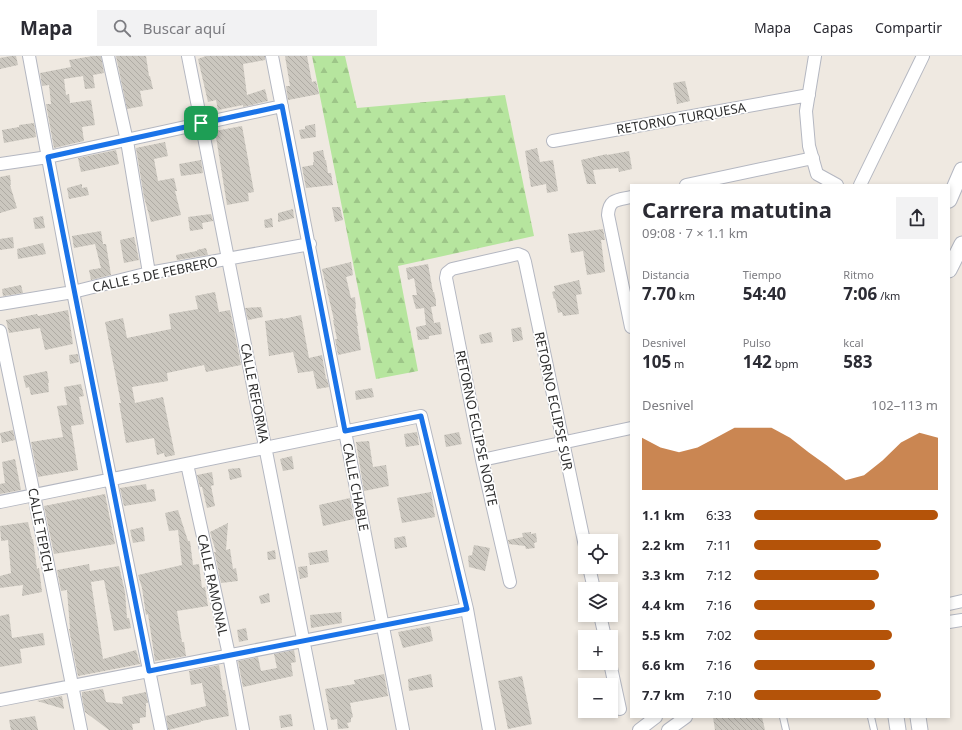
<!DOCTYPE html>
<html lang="es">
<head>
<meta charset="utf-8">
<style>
  body { margin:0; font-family:"Noto Sans",sans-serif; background:#f2f2f3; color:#2b2b33; height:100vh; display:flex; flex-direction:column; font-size:15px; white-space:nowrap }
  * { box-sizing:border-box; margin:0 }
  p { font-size:13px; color:#7c7c81 }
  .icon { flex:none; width:22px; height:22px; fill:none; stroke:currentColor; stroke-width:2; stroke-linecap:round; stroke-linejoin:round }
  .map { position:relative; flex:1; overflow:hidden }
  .details { position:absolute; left:630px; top:128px; width:320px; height:534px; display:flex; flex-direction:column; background:#fff; border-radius:0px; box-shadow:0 2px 6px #0003 }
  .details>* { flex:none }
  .tools { position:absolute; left:578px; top:478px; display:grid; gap:8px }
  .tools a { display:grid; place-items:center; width:40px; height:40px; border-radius:0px; background:#fff; box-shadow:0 2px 6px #0003; font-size:20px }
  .pin { position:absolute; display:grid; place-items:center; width:34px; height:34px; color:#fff; margin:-17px; border-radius:8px; box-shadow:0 2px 6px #0006 }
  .round { display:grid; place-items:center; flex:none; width:42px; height:42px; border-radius:0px; background:#f2f2f3 }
  .summary { display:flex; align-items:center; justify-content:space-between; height:68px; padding:0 12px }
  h1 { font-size:22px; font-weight:700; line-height:30px }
  .figures { display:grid; grid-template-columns:repeat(3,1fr); gap:6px; height:68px; padding:4px 12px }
  .figures div { display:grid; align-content:center }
  .figures b { font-size:17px; font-weight:700 }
  .figures small { font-size:11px; font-weight:400 }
  .figures p { font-size:11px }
  .chart { height:112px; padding:8px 12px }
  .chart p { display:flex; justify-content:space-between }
  .chart svg { width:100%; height:72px; margin-top:4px; fill:#b45309; opacity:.7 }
  ul { padding:0 12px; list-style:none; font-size:13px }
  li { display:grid; grid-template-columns:64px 48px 1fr; align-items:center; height:30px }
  li i { height:10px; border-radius:5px; background:#b45309 }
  header { display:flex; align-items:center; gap:24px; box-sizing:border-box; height:56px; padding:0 20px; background:#fff; border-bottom:1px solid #e1e1e2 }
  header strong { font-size:19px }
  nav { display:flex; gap:22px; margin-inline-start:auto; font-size:14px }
  .search { width:280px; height:36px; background:#f2f2f3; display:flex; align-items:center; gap:10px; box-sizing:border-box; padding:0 14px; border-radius:0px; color:#7c7c81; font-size:15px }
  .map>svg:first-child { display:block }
</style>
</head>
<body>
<header>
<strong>Mapa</strong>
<div class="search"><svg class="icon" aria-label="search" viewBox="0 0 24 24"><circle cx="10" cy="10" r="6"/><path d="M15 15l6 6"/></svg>Buscar aquí</div>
<nav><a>Mapa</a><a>Capas</a><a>Compartir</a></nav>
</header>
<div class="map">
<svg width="962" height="674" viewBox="0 0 962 674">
  <defs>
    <pattern id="forest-firs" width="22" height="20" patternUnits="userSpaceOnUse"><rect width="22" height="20" fill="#b6e59e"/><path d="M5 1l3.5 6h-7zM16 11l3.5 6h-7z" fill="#9dc588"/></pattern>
    <pattern id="building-back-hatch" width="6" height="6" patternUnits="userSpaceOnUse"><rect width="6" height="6" fill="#cbc7bf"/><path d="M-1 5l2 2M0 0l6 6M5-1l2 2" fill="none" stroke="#afaba4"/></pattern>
  </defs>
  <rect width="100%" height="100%" fill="#efe9e1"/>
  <path fill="url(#forest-firs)" d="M 312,0 L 345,0 L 357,52 L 505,39 L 534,180 L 398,210 L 418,315 L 376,323 Z"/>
  <path fill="url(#building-back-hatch)" d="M 11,0 L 16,0 L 18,9 L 0,13 L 0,2 Z
    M 93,0 L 101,0 L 104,17 L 93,19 L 95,32 L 85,33 L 83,20 L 64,23 L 66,39 L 69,38 L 70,47 L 91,44 L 95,69 L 82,71 L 84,85 L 54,92 L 46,48 L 51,48 L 49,29 L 42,30 L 40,17 L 71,11 L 69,4 Z
    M 116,0 L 146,0 L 149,20 L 150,20 L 153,33 L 140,35 L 143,50 L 127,53 Z
    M 206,0 L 265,0 L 265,4 L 243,8 L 247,39 L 265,33 L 268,45 L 243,51 L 243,49 L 218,54 L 216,44 L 208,46 L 198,3 Z
    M 285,0 L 307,0 L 312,26 L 316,25 L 319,38 L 288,44 L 286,30 L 290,30 Z
    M 685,25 L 690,45 L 677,48 L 673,27 Z
    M 34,67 L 36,81 L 4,87 L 2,74 L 19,71 L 19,69 Z
    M 315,68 L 316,81 L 301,83 L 299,74 L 305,73 L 305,70 Z
    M 242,70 L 254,136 L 248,137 L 249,145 L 227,149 L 215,75 Z
    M 165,86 L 168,100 L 154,103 L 158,125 L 174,122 L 177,135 L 175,135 L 181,159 L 151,166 L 144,141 L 136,92 Z
    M 537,92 L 540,106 L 553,104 L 558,135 L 547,137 L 546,128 L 531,131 L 525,95 Z
    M 116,94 L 119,108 L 81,116 L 78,102 Z
    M 323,94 L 325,104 L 326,104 L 328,117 L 331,117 L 333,129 L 306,132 L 302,111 L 313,109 L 313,106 L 314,106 L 313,96 Z
    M 629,95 L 632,113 L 619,116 L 618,112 L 593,114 L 596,128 L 587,128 L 581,104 L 607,98 L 607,99 Z
    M 201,104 L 203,117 L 181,120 L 179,108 Z
    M 10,119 L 11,129 L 10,129 L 17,152 L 0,157 L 0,121 Z
    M 82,128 L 82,132 L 87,131 L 89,139 L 69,143 L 67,132 Z
    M 332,151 L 340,151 L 343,164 L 335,166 Z
    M 293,153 L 294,162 L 278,166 L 278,157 Z
    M 211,158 L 213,165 L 202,167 L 203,173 L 190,175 L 188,161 Z
    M 43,160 L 45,172 L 35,173 L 33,162 Z
    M 272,162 L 273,171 L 265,172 L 264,164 Z
    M 603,173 L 605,184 L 601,184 L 605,216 L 587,219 L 583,195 L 571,197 L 568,178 Z
    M 101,175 L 103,188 L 106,188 L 111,219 L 91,224 L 89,214 L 101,212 L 95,188 L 74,192 L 72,180 Z
    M 13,181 L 14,192 L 0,194 L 0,183 Z
    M 134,181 L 139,204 L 124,207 L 120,184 Z
    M 43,187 L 46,198 L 18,203 L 17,193 Z
    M 206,192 L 208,199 L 177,204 L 176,199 L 197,195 L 197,194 Z
    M 351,206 L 353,219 L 346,221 L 351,242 L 355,241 L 356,252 L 355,253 L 358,270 L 357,270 L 361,294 L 338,299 L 335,283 L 337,283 L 333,264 L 334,264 L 322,213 Z
    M 428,208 L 433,236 L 434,236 L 436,245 L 436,250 L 431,251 L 434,267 L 440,266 L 442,278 L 429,280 L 429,283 L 418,284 L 416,271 L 426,269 L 424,252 L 416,253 L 412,239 L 417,239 L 414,222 L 408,224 L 406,212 Z
    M 579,224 L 582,238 L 576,239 L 579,258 L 563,260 L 562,256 L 558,257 L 555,242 L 554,243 L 552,236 L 555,235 L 554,230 Z
    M 21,229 L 23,237 L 3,240 L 2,233 Z
    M 215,236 L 219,256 L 230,254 L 241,309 L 206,316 L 204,309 L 167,317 L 168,325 L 132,331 L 135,347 L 163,341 L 175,399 L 165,401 L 164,397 L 157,399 L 154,382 L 126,387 L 119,347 L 121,347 L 105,266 L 123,262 L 127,282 L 171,273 L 169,258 L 198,253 L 195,240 Z
    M 261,251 L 263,261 L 248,264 L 245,252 Z
    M 68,254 L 73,288 L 45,294 L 40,272 L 9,277 L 6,264 L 37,258 L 38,260 Z
    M 301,259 L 309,302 L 322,299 L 326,323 L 327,323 L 329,331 L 317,333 L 313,315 L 298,317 L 293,296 L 269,300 L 265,265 L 283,262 L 283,263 Z
    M 521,271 L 523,284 L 513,286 L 511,273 Z
    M 491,276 L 493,286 L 481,288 L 479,279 Z
    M 78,298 L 79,306 L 70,308 L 69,299 Z
    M 47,315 L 49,327 L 48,327 L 49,336 L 31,339 L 29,331 L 26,332 L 23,320 Z
    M 81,328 L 84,340 L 79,341 L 84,368 L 71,370 L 78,414 L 38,421 L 31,386 L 63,381 L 57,350 L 67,349 L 64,331 Z
    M 372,332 L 374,341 L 356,344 L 355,335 Z
    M 13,374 L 15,384 L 2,387 L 0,377 Z
    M 417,376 L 419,389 L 406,391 L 404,378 Z
    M 459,376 L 462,388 L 446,391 L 444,379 Z
    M 369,385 L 373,411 L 386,409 L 389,430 L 364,435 L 356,386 Z
    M 292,400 L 294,413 L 283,415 L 280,403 Z
    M 15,403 L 21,434 L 0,438 L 0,428 L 5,427 L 2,406 Z
    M 240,412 L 242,421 L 230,424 L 228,413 Z
    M 212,416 L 214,429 L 211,430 L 215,450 L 207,452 L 202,431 L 200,431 L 197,419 Z
    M 146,428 L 147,434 L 154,433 L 156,445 L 124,450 L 120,432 Z
    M 431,436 L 435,461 L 402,467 L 397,442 Z
    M 105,438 L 115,488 L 54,498 L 44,450 Z
    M 350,442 L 354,463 L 323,470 L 319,449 Z
    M 178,454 L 188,485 L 190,485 L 193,509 L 199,508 L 202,532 L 205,531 L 208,550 L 177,555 L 182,586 L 184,586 L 186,600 L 155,605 L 148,558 L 146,559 L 142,532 L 138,519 L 182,509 L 178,474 L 169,475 L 165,457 Z
    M 28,466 L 32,483 L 33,483 L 37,513 L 39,512 L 42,536 L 22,540 L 23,529 L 0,532 L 0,520 L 11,517 L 8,484 L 1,485 L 0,470 Z
    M 228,467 L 226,494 L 230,493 L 233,513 L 236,512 L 238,525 L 221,527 L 215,499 L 214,496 L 216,496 L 210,476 Z
    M 143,471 L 145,485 L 133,487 L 130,474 Z
    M 531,476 L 531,478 L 536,477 L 537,486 L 534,487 L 535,492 L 526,493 L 525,490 L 509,488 L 508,484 L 523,481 L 522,477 Z
    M 405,480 L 407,491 L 395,493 L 394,482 Z
    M 474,489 L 490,492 L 485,515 L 469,511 L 468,500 L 472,499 Z
    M 275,494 L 276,503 L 268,504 L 267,496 Z
    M 327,494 L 329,506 L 310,509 L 308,497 Z
    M 89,508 L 90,515 L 119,510 L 125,536 L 127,562 L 129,562 L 131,572 L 114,575 L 104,524 L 91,526 L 103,603 L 136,594 L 140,608 L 78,620 L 69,573 L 70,573 L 67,534 L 61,535 L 57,514 Z
    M 307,510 L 308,521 L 300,523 L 298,511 Z
    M 269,537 L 270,546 L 261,548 L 259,540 Z
    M 341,556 L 342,567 L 311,572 L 310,559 Z
    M 9,558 L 12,582 L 43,577 L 45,589 L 20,593 L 22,607 L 0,611 L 0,560 Z
    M 430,570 L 433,585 L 403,592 L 398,576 Z
    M 246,572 L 248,584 L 239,586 L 237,574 Z
    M 294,594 L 296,606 L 291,607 L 293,620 L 243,631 L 238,605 L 258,601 L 261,615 L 277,612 L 274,598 Z
    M 219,609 L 223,634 L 225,634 L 229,660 L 201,665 L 201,666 L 168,674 L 166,660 L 206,650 L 202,627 L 191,629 L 189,615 Z
    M 384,618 L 388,640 L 350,647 L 353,661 L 351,662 L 351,666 L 347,667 L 349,672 L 338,673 L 337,663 L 331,664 L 325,633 L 355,628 L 354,624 Z
    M 431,618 L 433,631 L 409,635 L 408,623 Z
    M 522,620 L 532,668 L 508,673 L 498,625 Z
    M 103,633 L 106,646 L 123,648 L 122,641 L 146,636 L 148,647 L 146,647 L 146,661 L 140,662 L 140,667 L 132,668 L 133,674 L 109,674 L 85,656 L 82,641 L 82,636 Z
    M 62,640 L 64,653 L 37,645 Z
    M 291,658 L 293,670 L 281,672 L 279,660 Z
    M 35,660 L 38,674 L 11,674 L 9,664 Z
    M 713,661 L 762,661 L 765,674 L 715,674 Z"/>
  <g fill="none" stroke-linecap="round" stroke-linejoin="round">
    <g stroke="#b4b7c1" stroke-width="8">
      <path id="service" d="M 783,661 L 786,674
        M 871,661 L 874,674"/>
    </g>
    <g stroke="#b4b7c1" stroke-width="14">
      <path id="minor" d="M 29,0 L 73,236 L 161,674
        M 108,0 L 127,85 L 149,217
        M 188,0 L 321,674
        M 272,0 L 403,674
        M 815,0 L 806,55 L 809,90 L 817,118 L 837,129
        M 553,85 L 809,39
        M 0,108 L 48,101 L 282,50
        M 686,129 L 813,102
        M 860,129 L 923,0
        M 631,141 C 617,144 609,143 608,159 L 631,271
        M 0,248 L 73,236 L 149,217 L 310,188
        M 0,275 L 34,439 L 81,674
        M 482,404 L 631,372
        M 187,408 L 229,599 L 243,674
        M 0,446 L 421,360 L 467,553 L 489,674
        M 589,511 L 594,533
        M 510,526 L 482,404 L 446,222 L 447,217 L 452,213 L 518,198 L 523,200 L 525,206 L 585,490
        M 949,548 L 962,545
        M 600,559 L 605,581
        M 949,566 L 962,564
        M 610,607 L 620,653
        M 0,644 L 467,553
        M 639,674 L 656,661
        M 668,674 L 686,661"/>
    </g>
    <g stroke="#b4b7c1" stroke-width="17">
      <path id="tertiary" d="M 949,144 L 962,114
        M 949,214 L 962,188
        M 896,661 L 898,674
        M 918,661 L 920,674"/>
    </g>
    <use href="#service" stroke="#fff" stroke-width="6"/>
    <use href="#minor" stroke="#fff" stroke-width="12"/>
    <use href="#tertiary" stroke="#fff" stroke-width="15"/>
  </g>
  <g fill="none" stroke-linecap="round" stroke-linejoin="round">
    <g stroke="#fff" stroke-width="8">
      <path id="route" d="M 282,50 L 345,375 L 421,360 L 467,553 L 149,615 L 48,101 Z"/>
    </g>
    <use href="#route" stroke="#1a73e8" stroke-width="5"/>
  </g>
  <g text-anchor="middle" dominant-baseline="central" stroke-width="3.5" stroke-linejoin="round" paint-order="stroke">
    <g font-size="13" fill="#2e2e2e" stroke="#fff">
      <text transform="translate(681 62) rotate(-10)">RETORNO TURQUESA</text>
      <text transform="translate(155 218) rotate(-12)">CALLE 5 DE FEBRERO</text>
      <text transform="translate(255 337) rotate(79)">CALLE REFORMA</text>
      <text transform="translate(554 345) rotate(78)">RETORNO ECLIPSE SUR</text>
      <text transform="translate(477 372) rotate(78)">RETORNO ECLIPSE NORTE</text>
      <text transform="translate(356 431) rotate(79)">CALLE CHABLE</text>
      <text transform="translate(41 474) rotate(79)">CALLE TEPICH</text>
      <text transform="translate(213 529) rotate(78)">CALLE RAMONAL</text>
    </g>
  </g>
</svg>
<div class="tools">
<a><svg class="icon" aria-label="locate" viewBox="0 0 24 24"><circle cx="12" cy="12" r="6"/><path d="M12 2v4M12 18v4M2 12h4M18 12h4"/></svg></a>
<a><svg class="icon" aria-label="layers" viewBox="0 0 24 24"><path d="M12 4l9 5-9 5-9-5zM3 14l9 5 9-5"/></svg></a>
<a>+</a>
<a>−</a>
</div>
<div class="pin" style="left:201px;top:67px;background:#1e9e55"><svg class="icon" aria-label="arrive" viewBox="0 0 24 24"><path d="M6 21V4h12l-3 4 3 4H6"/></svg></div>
<section class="details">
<div class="summary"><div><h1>Carrera matutina</h1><p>09:08 · 7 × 1.1 km</p></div><a class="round"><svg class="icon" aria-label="share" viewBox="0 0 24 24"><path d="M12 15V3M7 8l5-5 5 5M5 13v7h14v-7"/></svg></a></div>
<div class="figures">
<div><p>Distancia</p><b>7.70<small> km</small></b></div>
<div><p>Tiempo</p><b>54:40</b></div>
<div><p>Ritmo</p><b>7:06<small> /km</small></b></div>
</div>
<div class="figures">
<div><p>Desnivel</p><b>105<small> m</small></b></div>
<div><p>Pulso</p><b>142<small> bpm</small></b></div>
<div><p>kcal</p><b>583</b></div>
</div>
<div class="chart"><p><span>Desnivel</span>102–113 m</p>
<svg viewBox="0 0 160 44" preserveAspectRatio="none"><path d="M0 44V12L10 18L20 21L30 18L40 12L50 6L60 6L70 6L80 12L90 21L100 29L110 38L120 35L130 26L140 15L150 9L160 12V44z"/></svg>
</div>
<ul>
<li><b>1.1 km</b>6:33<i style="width:100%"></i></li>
<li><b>2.2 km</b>7:11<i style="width:69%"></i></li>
<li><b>3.3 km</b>7:12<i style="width:68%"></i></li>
<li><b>4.4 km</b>7:16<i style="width:66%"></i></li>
<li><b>5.5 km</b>7:02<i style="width:75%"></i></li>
<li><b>6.6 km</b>7:16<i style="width:66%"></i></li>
<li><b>7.7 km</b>7:10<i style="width:69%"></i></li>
</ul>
</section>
</div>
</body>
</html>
